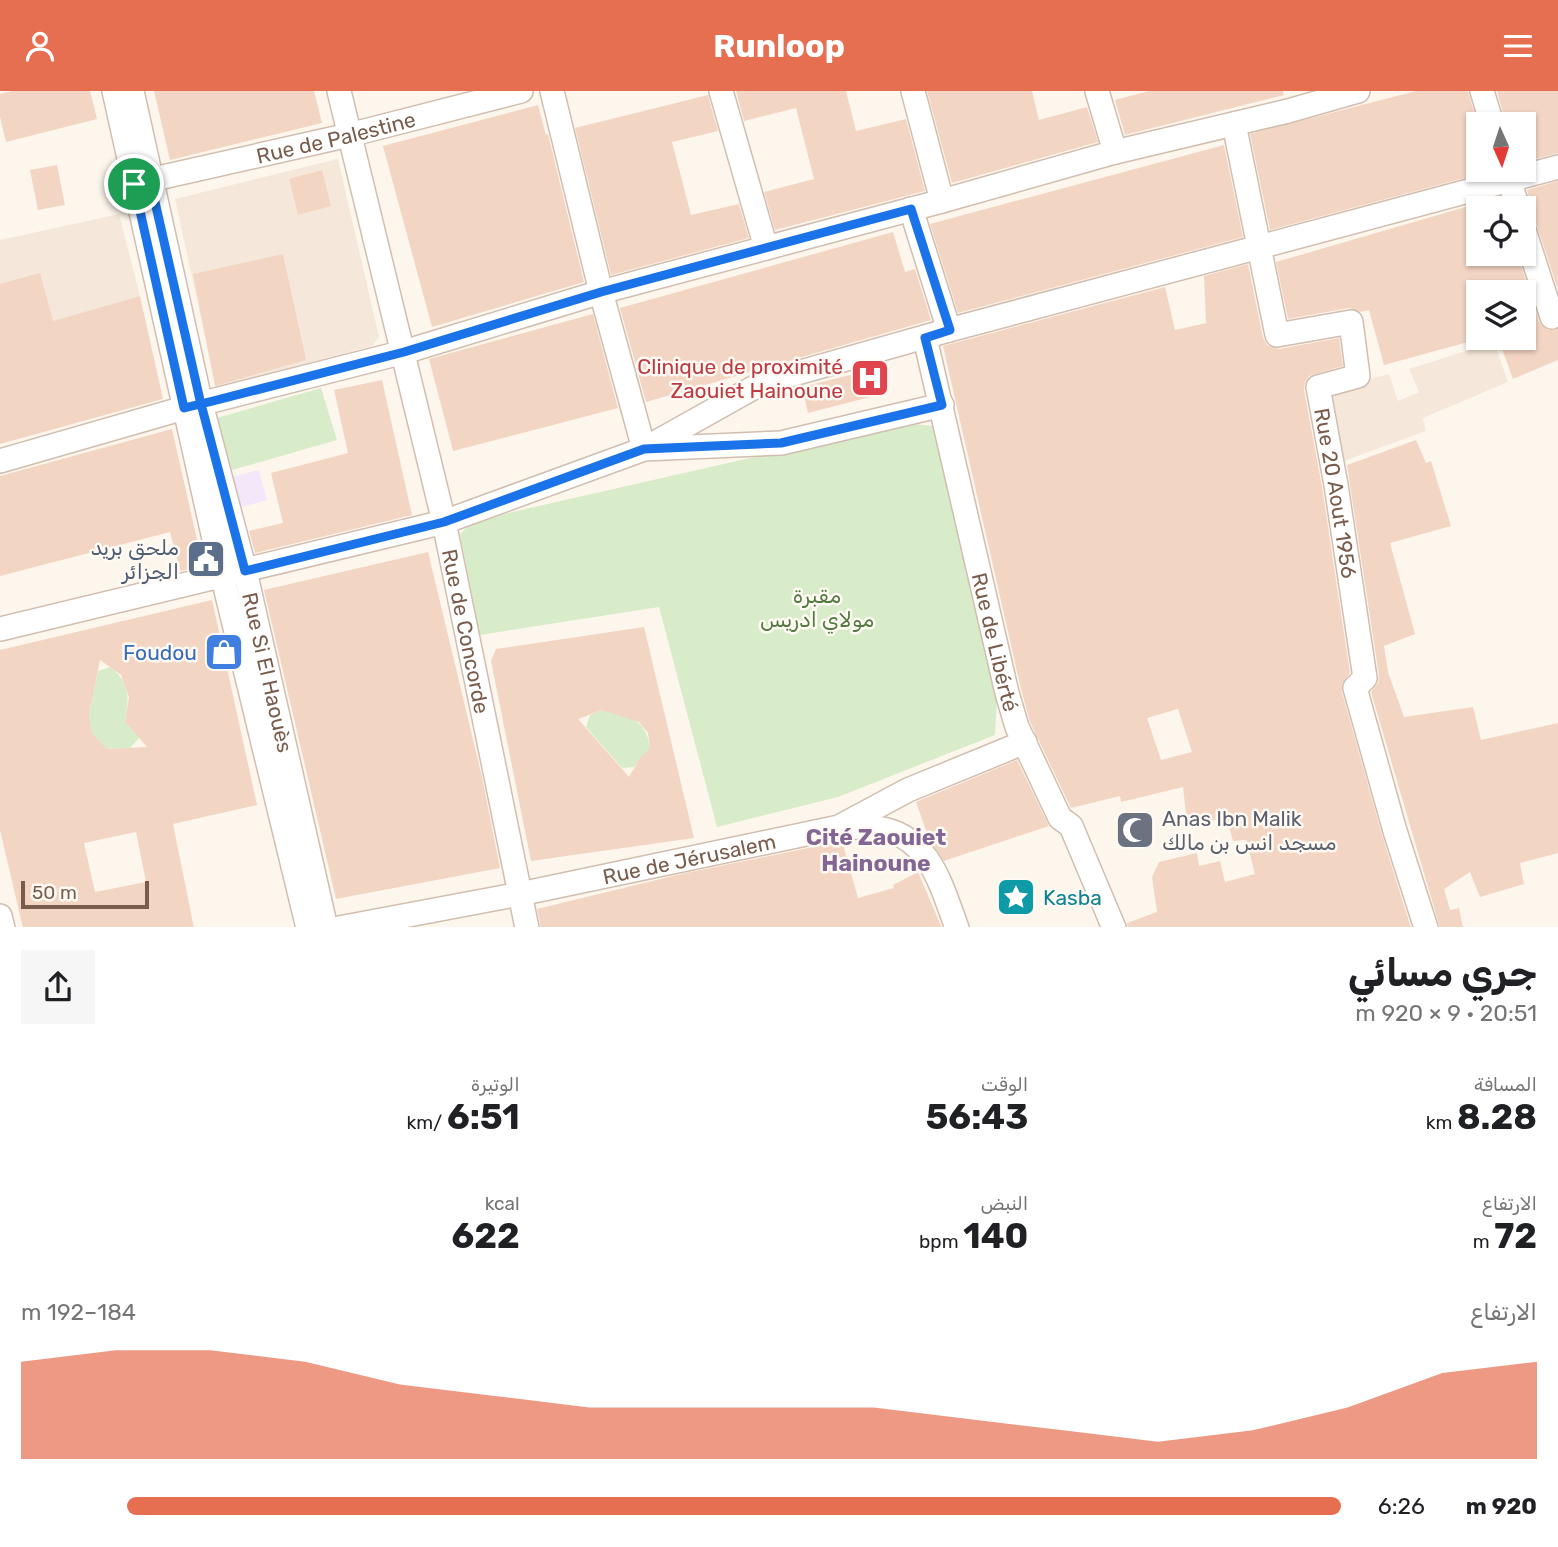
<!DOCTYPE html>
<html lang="ar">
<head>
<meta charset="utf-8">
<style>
  body { margin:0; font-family:Rubik,Vazirmatn,sans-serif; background:#f6f6f6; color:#202124; direction:rtl; height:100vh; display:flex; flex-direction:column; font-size:26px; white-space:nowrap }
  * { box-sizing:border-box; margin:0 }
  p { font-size:23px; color:#757577 }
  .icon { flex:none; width:38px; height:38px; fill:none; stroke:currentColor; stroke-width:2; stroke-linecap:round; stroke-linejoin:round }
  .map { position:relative; height:836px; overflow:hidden; direction:ltr }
  .sheet { display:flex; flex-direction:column; background:#fff; flex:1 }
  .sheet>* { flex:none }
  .needle { width:46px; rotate:177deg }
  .controls { position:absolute; left:1466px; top:21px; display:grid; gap:14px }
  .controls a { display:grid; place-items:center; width:70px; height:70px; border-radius:0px; background:#fff; box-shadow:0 2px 5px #0004; font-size:35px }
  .scale { position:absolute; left:21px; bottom:18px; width:128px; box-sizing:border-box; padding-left:7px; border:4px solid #7a5c4d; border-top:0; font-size:19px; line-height:24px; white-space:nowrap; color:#7a5c4d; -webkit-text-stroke:5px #fffaf3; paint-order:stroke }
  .pin { position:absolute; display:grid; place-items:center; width:60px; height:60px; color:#fff; margin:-30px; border:4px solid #fff; border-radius:50%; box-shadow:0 2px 7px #0007 }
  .round { display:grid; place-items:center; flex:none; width:74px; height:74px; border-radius:0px; background:#f6f6f6 }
  .head { display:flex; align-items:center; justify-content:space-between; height:119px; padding:0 21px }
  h1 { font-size:38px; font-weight:700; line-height:52px }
  .figures { display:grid; grid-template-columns:repeat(3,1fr); gap:10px; height:119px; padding:7px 21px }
  .figures div { display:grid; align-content:center }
  .figures b { font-size:35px; font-weight:700 }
  .figures small { font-size:19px; font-weight:400 }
  .figures p { font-size:19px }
  .chart { height:196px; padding:14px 21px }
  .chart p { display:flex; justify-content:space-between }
  .chart svg { width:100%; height:126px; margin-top:7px; fill:#e76f51; opacity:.7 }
  ul { padding:0 21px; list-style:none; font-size:23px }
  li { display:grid; grid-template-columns:112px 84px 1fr; align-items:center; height:52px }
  li i { height:18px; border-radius:9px; background:#e76f51 }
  header { display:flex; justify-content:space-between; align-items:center; height:91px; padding:0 21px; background:#e76f51; color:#fff; font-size:32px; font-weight:700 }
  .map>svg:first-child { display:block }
</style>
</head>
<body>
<header><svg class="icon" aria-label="menu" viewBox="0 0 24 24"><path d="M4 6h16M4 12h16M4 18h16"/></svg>Runloop<svg class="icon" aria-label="person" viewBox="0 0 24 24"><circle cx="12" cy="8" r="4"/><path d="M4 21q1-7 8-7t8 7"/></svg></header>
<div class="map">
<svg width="1558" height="837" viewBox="0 0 1558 837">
  <rect width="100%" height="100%" fill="#fdf6ec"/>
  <path fill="#f5e8da" d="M 338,68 L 379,246 L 372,255 L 216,296 L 175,108 Z
    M 119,123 L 140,205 L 0,246 L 0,149 Z
    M 1494,251 L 1508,291 L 1423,327 L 1426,340 L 1338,372 L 1328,299 L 1389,283 L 1398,310 L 1419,301 L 1409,278 Z"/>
  <path fill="#f3e8fa" d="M 259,379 L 267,409 L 235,418 L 226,387 Z"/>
  <path fill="#d8ecc9" d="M 321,297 L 337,349 L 232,379 L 217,327 Z
    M 903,332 L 933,335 L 997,609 L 995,644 L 838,706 L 717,736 L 659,516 L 480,544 L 460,443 L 473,430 Z
    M 110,576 C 131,592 129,607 125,631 L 139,647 L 130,657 L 107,658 L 92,643 L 89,624 L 98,580 Z
    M 602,619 C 628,626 646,626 650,657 L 634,676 L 622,677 L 586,636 L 590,624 Z"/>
  <path fill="#f3d5c3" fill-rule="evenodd" d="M 12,0 L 90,0 L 97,28 L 6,51 L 0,26 L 0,3 Z
    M 154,0 L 314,0 L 322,32 L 170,69 Z
    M 736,0 L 846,0 L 856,40 L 906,28 L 925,100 L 775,139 L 764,101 L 814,88 L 796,17 L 744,30 Z
    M 927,0 L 1032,0 L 1039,29 L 1087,16 L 1098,51 L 952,92 Z
    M 1149,0 L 1283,0 L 1284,4 L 1125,44 L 1115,9 Z
    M 1416,0 L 1468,0 L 1479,37 L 1479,83 L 1270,139 L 1250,43 Z
    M 1497,0 L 1558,0 L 1558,62 L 1524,71 L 1524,33 L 1506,33 Z
    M 708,4 L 718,40 L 672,51 L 691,124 L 739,113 L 749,147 L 611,184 L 575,37 Z
    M 538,14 L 546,44 L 548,43 L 584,191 L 432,236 L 383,55 Z
    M 1224,54 L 1243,146 L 958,222 L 930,133 Z
    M 57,74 L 65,114 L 38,119 L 30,79 Z
    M 322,79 L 331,115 L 298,124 L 289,88 Z
    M 1558,90 L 1558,199 L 1537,135 L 1529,126 L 1531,113 L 1527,99 Z
    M 1500,106 L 1503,117 L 1479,117 L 1479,163 L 1490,163 L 1492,172 L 1518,165 L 1539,231 L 1548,239 L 1558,238 L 1558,269 L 1513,288 L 1498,247 L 1524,247 L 1524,201 L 1479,201 L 1479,248 L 1384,274 L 1369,219 L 1360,221 L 1349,217 L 1288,228 L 1276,171 Z
    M 893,141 L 905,181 L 915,178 L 931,229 L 646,311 L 620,217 Z
    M 283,163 L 306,269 L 215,295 L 193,183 Z
    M 1248,173 L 1263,247 L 1267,254 L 1279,258 L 1339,247 L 1343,275 L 1309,285 L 1305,291 L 1304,299 L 1322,396 L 1350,582 L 1342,593 L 1342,601 L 1382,744 L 1411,837 L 1128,837 L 1127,832 L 1157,821 L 1152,786 L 1159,771 L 1197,762 L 1199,775 L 1220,770 L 1225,791 L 1255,783 L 1246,749 L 1233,750 L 1227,728 L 1187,732 L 1183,696 L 1121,711 L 1120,705 L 1071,717 L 1030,631 L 1021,598 L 943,255 L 1165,196 L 1175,239 L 1206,232 L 1204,185 ZM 1178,618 L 1192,661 L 1161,669 L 1147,627 Z
    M 40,182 L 53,230 L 140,205 L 163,308 L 0,353 L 0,193 Z
    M 593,223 L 618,317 L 453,360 L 429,268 Z
    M 878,274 L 883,296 L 876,297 L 878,304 L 808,322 L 802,296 L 858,282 L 857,280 Z
    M 382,289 L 412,424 L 255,462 L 249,440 L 283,432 L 271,382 L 348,362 L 334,299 Z
    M 172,338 L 203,475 L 180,480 L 170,441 L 0,485 L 0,385 Z
    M 1416,349 L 1426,372 L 1431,370 L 1451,435 L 1390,452 L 1415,543 L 1384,555 L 1388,581 L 1404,626 L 1473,616 L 1481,649 L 1558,632 L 1558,762 L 1520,772 L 1524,793 L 1480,806 L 1470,781 L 1444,798 L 1450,819 L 1459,817 L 1463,837 L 1440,837 L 1371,601 L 1378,592 L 1379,585 L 1347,374 Z
    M 428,461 L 482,686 L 500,777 L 336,808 L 264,499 Z
    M 212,509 L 257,714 L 173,733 L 194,837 L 23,837 L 0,739 L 0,559 ZM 100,569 L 121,584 L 129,606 L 125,631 L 147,656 L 107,658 L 92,642 L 89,624 ZM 136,741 L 146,791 L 95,801 L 84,752 Z
    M 644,536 L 694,747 L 531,770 L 491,570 L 496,558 ZM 602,619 L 639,631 L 648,642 L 650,657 L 640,667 L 629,686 L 578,628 Z
    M 1017,669 L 1049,735 L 944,770 L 929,748 L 916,711 Z
    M 842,750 L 858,807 L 894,797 L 893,794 L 918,781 L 942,837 L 541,837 L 537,818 L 681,783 Z"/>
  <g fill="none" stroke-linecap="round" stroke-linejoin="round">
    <g stroke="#d1beb0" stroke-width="26">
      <g id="minor">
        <path d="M 114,0 L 220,475 L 308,837"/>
        <path id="s1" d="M 132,0 L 200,309 L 245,480 L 326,837"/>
        <path id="s2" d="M 339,0 L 444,431 L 527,837"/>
        <path d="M 552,0 L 601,201 L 644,358 L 781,352 L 942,314"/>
        <path d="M 721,0 L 766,157"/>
        <path d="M 913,0 L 942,110"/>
        <path d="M 1097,0 L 1115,61"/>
        <path d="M 1482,0 L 1492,33"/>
        <path id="s3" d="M 1234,33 L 1277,244 L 1351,231 L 1358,285 L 1318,296 L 1336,394 L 1365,587 L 1355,597 L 1395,740 L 1426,837"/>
        <path d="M 1506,79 L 1518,117"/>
        <path id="s4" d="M 136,92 L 349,44 L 521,0"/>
        <path d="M 911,118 L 949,239"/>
        <path d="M 1524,139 L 1552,226"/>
        <path id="s5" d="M 925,247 L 1007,602 L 1017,636 L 1060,727 L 1071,735 L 1114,837"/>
        <path d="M 0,370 L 184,317 L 404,261 L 601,201 L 942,110 L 1115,61 L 1288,20 L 1358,0"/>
        <path d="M 0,538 L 444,431 L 644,358 L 762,292 L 949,239 L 1558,76"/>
        <path d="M 843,736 C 853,736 865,736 876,737 C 929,743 941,794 957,837"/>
        <path d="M 0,825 L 3,837"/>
        <path id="s6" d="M 339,837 L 520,803 L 839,736 L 908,699 L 1025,651"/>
      </g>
    </g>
    <use href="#minor" stroke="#fff" stroke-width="23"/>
  </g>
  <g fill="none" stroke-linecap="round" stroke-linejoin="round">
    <g stroke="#fff" stroke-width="14">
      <path id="route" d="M 134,93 L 150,89 L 200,309 L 201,313 L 245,480 L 444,431 L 644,358 L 781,352 L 942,314 L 925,247 L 950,239 L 911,118 L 601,201 L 404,261 L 213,310 L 184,317 L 134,93"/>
    </g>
    <use href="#route" stroke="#1a73e8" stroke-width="9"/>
  </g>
  <defs>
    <g id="hospital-square" transform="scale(2.0125)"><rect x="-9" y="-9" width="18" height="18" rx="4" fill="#e0444e" stroke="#fffaf3"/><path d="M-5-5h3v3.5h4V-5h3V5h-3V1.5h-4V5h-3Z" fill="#fff"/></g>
    <g id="civic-square" transform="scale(2.0125)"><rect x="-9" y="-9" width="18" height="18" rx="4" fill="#5c6f8a" stroke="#fffaf3"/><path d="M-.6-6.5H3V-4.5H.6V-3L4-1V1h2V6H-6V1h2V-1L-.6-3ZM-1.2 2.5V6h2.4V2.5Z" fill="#fff"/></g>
    <g id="shop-square" transform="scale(2.0125)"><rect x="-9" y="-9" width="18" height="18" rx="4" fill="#3f7fe0" stroke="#fffaf3"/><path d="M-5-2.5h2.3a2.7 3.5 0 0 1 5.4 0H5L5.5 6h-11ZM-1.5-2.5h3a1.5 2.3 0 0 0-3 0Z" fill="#fff"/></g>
    <g id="mosque-square" transform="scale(2.0125)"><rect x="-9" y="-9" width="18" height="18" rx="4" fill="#6b7280" stroke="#fffaf3"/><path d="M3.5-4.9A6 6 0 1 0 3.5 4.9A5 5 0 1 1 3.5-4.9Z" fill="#fff"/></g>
    <g id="sight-square" transform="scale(2.0125)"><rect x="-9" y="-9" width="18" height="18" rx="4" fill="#0f9aa8" stroke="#fffaf3"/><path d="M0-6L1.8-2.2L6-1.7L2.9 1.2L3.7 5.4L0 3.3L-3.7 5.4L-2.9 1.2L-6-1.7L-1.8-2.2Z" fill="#fff"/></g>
  </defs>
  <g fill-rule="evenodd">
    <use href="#hospital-square" x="870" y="287"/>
    <use href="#civic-square" x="206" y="468"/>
    <use href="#shop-square" x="224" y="561"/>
    <use href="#mosque-square" x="1135" y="739"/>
    <use href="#sight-square" x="1016" y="806"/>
  </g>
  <g text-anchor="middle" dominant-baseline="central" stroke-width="5" stroke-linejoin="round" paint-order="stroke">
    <g font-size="21" fill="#7a5c4d" stroke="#fffaf3">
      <text stroke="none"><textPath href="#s4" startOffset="205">Rue de Palestine</textPath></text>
      <text stroke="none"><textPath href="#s3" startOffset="494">Rue 20 Aout 1956</textPath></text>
      <text stroke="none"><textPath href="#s2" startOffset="555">Rue de Concorde</textPath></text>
      <text stroke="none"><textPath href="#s5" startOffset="312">Rue de Libérté</textPath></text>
      <text stroke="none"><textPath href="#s1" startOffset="597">Rue Si El Haouès</textPath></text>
      <text stroke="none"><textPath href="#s6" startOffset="357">Rue de Jérusalem</textPath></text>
    </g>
    <g font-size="21" fill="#be3a42" stroke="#fffaf3" text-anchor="end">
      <text x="843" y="275">Clinique de proximité<tspan x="843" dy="24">Zaouiet Hainoune</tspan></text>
    </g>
    <g font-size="21" fill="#4e5e75" stroke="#fffaf3" text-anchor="end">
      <text x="179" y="456">ملحق بريد<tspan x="179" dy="24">الجزائر</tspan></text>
    </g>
    <g font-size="21" fill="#537a41" stroke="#fffaf3">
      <text x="817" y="504">مقبرة<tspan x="817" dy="24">مولاي ادريس</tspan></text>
    </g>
    <g font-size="21" fill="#366cbe" stroke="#fffaf3" text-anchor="end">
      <text x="197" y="561">Foudou</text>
    </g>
    <g font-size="21" fill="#5b616d" stroke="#fffaf3" text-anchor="start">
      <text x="1162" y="727">Anas Ibn Malik<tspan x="1162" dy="24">مسجد انس بن مالك</tspan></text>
    </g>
    <g font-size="21" fill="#0d838f" stroke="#fffaf3" text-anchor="start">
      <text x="1043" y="806">Kasba</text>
    </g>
    <g font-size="23" font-weight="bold" fill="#846695" stroke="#fffaf3">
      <text x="876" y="746">Cité Zaouiet<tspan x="876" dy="26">Hainoune</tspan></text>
    </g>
  </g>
</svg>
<div class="controls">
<a><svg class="needle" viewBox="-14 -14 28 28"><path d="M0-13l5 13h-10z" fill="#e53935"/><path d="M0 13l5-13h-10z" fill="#757577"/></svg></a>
<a><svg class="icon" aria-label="locate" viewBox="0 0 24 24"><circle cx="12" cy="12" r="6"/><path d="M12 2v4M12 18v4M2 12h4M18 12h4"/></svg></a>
<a><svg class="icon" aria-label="layers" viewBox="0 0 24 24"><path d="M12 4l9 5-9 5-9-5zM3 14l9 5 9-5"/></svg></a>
</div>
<div class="scale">50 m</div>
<div class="pin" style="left:134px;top:93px;background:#1e9e55"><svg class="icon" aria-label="arrive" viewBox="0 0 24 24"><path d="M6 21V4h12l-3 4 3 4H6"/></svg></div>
</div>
<section class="sheet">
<div class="head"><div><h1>جري مسائي</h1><p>20:51 · 9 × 920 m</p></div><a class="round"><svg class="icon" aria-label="share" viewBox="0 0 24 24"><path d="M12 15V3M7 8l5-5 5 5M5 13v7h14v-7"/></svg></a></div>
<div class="figures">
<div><p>المسافة</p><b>8.28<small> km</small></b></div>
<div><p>الوقت</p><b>56:43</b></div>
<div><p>الوتيرة</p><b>6:51<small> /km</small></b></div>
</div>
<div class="figures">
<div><p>الارتفاع</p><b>72<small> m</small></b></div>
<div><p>النبض</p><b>140<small> bpm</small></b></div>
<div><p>kcal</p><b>622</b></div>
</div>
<div class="chart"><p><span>الارتفاع</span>184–192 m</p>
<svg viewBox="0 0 160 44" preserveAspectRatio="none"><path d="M0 44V10L10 6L20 6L30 10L40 18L50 22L60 26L70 26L80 26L90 26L100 30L110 34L120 38L130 34L140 26L150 14L160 10V44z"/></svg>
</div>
<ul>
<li><b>920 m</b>6:26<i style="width:92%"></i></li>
</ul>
</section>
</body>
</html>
